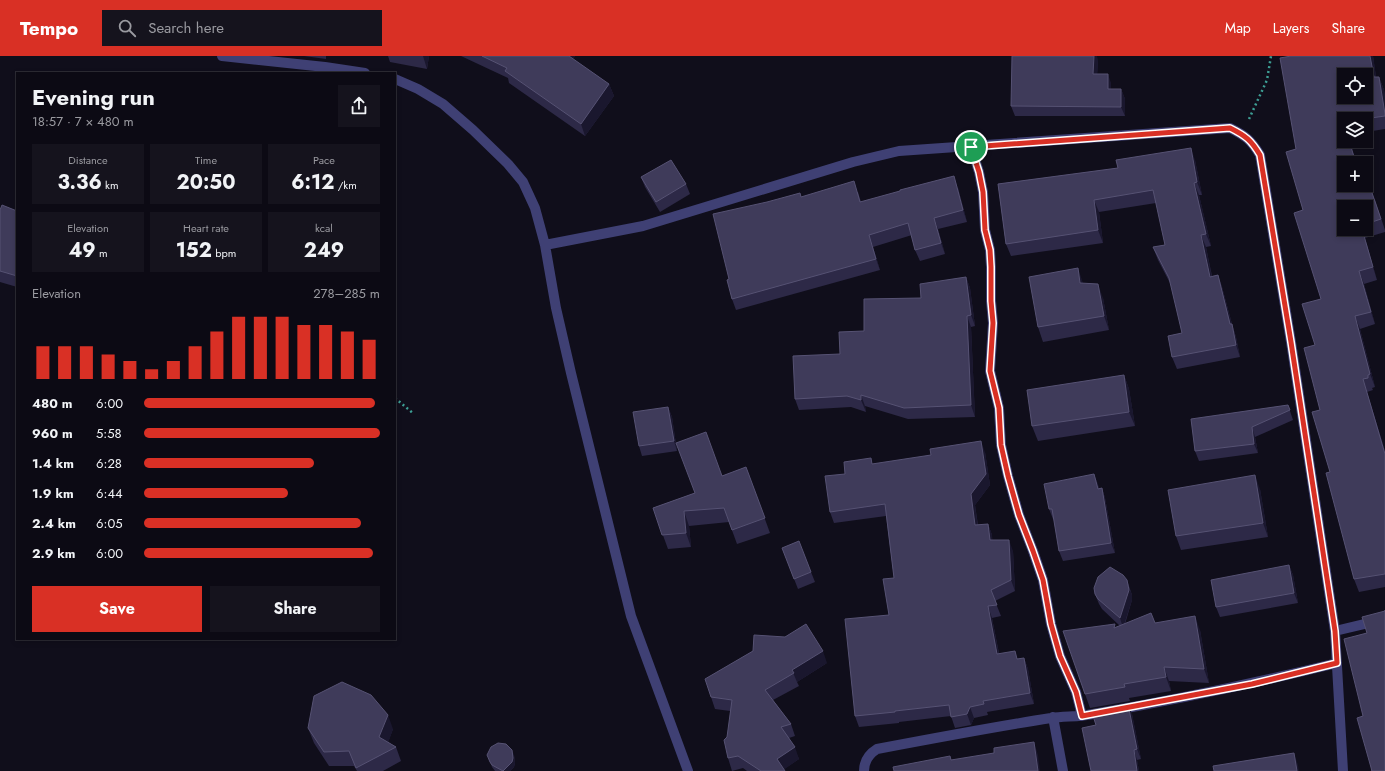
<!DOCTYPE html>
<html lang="en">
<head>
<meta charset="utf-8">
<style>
  body { margin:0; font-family:Jost,sans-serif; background:#15131d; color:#f1f3f6; height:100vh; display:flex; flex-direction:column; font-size:15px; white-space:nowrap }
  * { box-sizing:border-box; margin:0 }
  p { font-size:13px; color:#9a9aa0 }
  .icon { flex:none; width:22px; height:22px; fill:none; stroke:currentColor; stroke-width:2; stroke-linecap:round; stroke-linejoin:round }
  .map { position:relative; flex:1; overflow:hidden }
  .panel { position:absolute; left:16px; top:16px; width:380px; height:568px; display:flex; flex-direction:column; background:#0c0a14; border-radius:0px; box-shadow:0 2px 6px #0003,0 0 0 1px #2c2b34 }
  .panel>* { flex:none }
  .tools { position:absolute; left:1337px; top:12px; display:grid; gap:8px }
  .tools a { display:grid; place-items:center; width:36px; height:36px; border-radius:0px; background:#0c0a14; box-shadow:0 2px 6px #0003,0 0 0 1px #2c2b34; font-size:20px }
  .pin { position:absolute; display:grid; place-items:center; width:34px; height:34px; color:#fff; margin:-17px; border:2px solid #fff; border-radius:50%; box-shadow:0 1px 4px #0007 }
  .round { display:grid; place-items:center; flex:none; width:42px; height:42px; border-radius:0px; background:#15131d }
  .headline { display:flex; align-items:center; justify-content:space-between; height:68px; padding:0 16px }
  h1 { font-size:22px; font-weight:700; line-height:30px }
  .metrics { display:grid; grid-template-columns:repeat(3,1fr); gap:6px; height:68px; padding:4px 16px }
  .metrics div { display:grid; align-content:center; border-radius:0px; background:#15131d; text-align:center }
  .metrics b { font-size:20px; font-weight:700 }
  .metrics small { font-size:11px; font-weight:400 }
  .metrics p { font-size:11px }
  .chart { height:112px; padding:8px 16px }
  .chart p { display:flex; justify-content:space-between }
  .chart svg { width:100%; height:72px; margin-top:4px; stroke:#d93025; stroke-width:6 }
  .action { display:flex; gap:8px; margin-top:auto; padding:8px 16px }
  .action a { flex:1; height:46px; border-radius:0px; background:#d93025; color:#fff; font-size:16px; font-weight:700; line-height:46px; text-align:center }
  .action a+a { background:#15131d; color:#f1f3f6 }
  ul { padding:0 16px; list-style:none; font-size:13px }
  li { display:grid; grid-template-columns:64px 48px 1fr; align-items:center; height:30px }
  li i { height:10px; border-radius:5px; background:#d93025 }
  header { display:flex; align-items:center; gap:24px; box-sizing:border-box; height:56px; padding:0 20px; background:#d93025; color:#fff }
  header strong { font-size:19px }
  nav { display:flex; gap:22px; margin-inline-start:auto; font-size:14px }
  .search { width:280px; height:36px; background:#15131d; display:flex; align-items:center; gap:10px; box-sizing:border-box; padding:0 14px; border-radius:0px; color:#9a9aa0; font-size:15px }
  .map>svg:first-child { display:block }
</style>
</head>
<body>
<header>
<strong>Tempo</strong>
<div class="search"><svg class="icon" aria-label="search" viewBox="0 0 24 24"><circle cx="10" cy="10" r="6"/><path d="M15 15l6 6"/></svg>Search here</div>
<nav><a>Map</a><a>Layers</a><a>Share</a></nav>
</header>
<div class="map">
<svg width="1385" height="715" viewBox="0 0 1385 715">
  <rect width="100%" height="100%" fill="#100e1b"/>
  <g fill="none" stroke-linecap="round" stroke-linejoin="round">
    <path stroke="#3d9e94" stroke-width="2.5" stroke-dasharray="2 3" stroke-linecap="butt" d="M 1249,63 L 1267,24 L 1271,0
      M 395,342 L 414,358"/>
    <path stroke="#3f4074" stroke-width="10" d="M 222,0 L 325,11 L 365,17
      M 395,23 L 418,33 L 443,48 L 473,74 L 508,108 L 523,126 L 535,152 L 545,189 L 556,252 L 571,317 L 631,560 L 688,715
      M 971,91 L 979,116 L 983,136 L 985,174 L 990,194 L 991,211 L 991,245 L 993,267 L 990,315 L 999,352 L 1001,389 L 1008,420 L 1019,459 L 1033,495 L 1043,524 L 1051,568 L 1060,600 L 1076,636 L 1082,660
      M 545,189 L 643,170 L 853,106 L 899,95 L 1230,72 C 1246,80 1251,84 1260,99 L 1291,286 L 1335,575 L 1343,715
      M 1335,575 L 1385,563
      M 1053,661 L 1063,715
      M 864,715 C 864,705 869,698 877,693 C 935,682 993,671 1051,662 C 1065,660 1079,661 1093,658 C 1175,644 1256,627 1337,607"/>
  </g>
  <path fill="#2d2947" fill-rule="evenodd" d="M 304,0 L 326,0 L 326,3 Z
    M 388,0 L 429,0 L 427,13 L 390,6 Z
    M 461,0 L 575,0 L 573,3 L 609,28 L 614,40 L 585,80 L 509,27 L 508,22 Z
    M 1373,0 L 1376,21 L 1379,21 L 1384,34 L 1385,42 L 1385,73 L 1366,76 L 1366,63 L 1344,63 L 1344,85 L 1350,85 L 1356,107 L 1344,107 L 1344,129 L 1363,129 L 1364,133 L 1375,144 L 1385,174 L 1385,176 L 1365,182 L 1377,224 L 1364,228 L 1375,268 L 1360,273 L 1375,331 L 1372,332 L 1373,334 L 1367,336 L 1385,395 L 1385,531 L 1359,536 L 1354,523 L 1330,416 L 1320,354 L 1315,289 L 1321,243 L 1303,154 L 1296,93 ZM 1366,151 L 1366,173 L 1344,173 Z
    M 1098,4 L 1097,18 L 1111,27 L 1111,33 L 1121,33 L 1125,43 L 1125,60 L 1015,60 L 1011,50 Z
    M 1195,104 L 1202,139 L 1199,139 L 1211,190 L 1206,191 L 1212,220 L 1218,219 L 1222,231 L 1232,268 L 1236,281 L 1240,301 L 1177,313 L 1172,301 L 1182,277 L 1171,229 L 1158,204 L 1153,191 L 1165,189 L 1156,147 L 1099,156 L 1103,187 L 1011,200 L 1006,188 L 998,128 Z
    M 641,121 L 686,128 L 690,138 L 660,156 L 645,131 Z
    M 958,132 L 967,166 L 938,173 L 945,198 L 920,205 L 915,194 L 912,179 L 873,191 L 880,214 L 736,254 L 732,243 L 729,223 L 801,141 L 858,136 L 861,146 Z
    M 0,154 L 17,155 L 17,231 L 0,226 Z
    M 966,221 L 970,232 L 975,270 L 971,271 L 975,361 L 908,363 L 865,350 L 866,356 L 851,351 L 799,354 L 795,343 L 840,298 L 921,242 Z
    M 1083,227 L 1103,242 L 1109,274 L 1043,286 L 1038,271 Z
    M 1124,319 L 1129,333 L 1135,370 L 1038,385 L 1032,370 Z
    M 1288,349 L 1293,364 L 1255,381 L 1258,397 L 1199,405 L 1195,395 Z
    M 668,351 L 672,361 L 677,395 L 642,400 L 639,390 Z
    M 985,396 L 990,429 L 975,449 L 978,469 L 988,468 L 992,479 L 992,484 L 1013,495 L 1015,535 L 995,545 L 1001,560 L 992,562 L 999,597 L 1018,603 L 1024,602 L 1028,613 L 1034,648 L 987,656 L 988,659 L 974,662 L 971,669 L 955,672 L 951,660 L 899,666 L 899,667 L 859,671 L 855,660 L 889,559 L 894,522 L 886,460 L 834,467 L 830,456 L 845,418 L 873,408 Z
    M 746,411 L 770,477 L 737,488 L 729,466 L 689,470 L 691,491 L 668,493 L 653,452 L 695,437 L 722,420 Z
    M 1094,418 L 1099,432 L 1102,432 L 1105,442 L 1115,497 L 1063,505 L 1059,495 L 1054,463 L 1053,463 L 1049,453 Z
    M 1260,433 L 1268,481 L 1181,494 L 1176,480 Z
    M 782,492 L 811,516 L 815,526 L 798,533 Z
    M 1289,509 L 1293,519 L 1298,547 L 1220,561 L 1216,551 Z
    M 1127,524 L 1132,539 L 1132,544 L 1125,568 L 1155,567 L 1200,574 L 1209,627 L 1169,625 L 1171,635 L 1129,642 L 1130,645 L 1090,652 L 1085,638 L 1116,571 L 1120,570 L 1102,553 L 1099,548 L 1095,538 Z
    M 827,607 L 797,626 L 799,630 L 773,644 L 791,668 L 795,680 L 789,682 L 799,703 L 784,713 L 785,715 L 747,715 L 743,712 L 732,715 L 728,702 L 730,655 L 715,653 L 711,641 Z
    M 1132,658 L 1141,703 L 1137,704 L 1139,715 L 1091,715 L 1096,669 Z
    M 308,672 L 393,673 L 388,686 L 396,691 L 401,705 L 383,715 L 357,715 L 354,710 L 329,710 L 314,687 Z
    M 514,699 L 515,707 L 514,711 L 510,715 L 495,715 L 492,711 L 490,706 Z"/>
  <path fill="#1a172e" d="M 423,0 L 429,0 L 427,13 Z
    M 565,0 L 575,0 L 569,9 Z
    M 1094,0 L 1097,0 L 1098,4 L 1097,27 L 1093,18 Z
    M 1370,0 L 1373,0 L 1378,34 L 1374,21 Z
    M 1108,18 L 1111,27 L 1111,43 L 1108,33 Z
    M 1379,21 L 1384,34 L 1385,42 L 1385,58 Z
    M 609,28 L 614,40 L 585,80 L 581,68 Z
    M 1121,33 L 1125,43 L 1125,60 L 1121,51 Z
    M 1349,85 L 1350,85 L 1356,107 Z
    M 1191,92 L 1195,104 L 1202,139 L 1197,126 Z
    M 954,120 L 958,132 L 967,166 L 963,154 Z
    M 1194,127 L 1199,139 L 1211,190 L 1206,178 Z
    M 1094,144 L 1099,156 L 1103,187 L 1098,174 Z
    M 934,162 L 938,173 L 945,198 L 941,187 Z
    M 1362,173 L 1365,182 L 1377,224 L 1373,211 Z
    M 869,179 L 873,191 L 880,214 L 876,203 Z
    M 1201,179 L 1206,191 L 1214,233 L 1210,221 Z
    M 1078,212 L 1083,227 L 1080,227 Z
    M 1359,215 L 1364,228 L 1375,268 L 1371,256 Z
    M 1218,219 L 1222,231 L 1233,272 L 1232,268 L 1236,281 L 1240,301 L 1236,289 Z
    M 966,221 L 970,232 L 975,270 L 971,259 Z
    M 1098,228 L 1103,242 L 1109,274 L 1104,260 Z
    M 967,260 L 971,271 L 975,361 L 971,349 Z
    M 1355,260 L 1360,273 L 1375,331 L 1370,318 Z
    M 1124,319 L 1129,333 L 1135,370 L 1129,356 Z
    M 1363,323 L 1367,336 L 1385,395 L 1385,398 Z
    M 861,339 L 865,350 L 866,356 L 861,344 Z
    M 668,351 L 672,361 L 677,395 L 674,385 Z
    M 1252,371 L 1255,381 L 1258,397 L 1254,388 Z
    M 981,385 L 985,396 L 990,429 L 975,449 L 979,480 L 975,469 L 971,438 Z
    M 1094,418 L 1098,428 L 1101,442 L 1098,433 Z
    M 1255,419 L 1260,433 L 1268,481 L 1263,467 Z
    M 1102,432 L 1105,442 L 1115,497 L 1111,487 Z
    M 684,455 L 689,470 L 691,491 L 686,477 Z
    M 988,468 L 992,479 L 994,495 L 990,484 Z
    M 1009,484 L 1013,495 L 1015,535 L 1011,524 Z
    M 1289,509 L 1293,519 L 1298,547 L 1294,537 Z
    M 1128,529 L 1132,539 L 1132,544 L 1123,572 L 1120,562 Z
    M 988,550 L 992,562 L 1001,609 L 997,598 Z
    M 1195,560 L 1200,574 L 1209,627 L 1204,613 Z
    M 823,595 L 827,607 L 797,626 L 792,614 Z
    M 1024,602 L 1028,613 L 1034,648 L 1030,637 Z
    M 1164,611 L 1169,625 L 1171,635 L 1166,621 Z
    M 1128,648 L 1132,658 L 1141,703 L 1137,693 Z
    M 970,651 L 974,662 L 971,669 L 967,658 Z
    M 388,659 L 393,673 L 385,696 L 379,681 Z
    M 1034,686 L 1038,699 L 1040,715 L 1038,715 Z
    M 795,691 L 799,703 L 782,715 L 777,703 Z
    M 512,694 L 514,699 L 515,707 L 514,711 L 510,715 L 503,715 Z
    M 1134,694 L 1137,704 L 1139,715 L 1137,715 Z
    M 1294,697 L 1298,709 L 1299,715 L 1297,715 Z"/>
  <path fill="#3f3b5a" stroke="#565273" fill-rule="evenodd" d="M 482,0 L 569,0 L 609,28 L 581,68 L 505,15 L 507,12 Z
    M 1012,0 L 1094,0 L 1093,18 L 1108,18 L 1108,33 L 1121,33 L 1121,51 L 1011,50 Z
    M 1291,0 L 1370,0 L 1374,21 L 1379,21 L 1385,58 L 1385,60 L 1364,63 L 1344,63 L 1344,66 L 1343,66 L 1344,69 L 1344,85 L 1349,85 L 1356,107 L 1344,107 L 1344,129 L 1363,129 L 1364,133 L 1370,131 L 1381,163 L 1366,168 L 1366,151 L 1344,151 L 1344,173 L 1362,173 L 1373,211 L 1359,215 L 1371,256 L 1355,260 L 1370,318 L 1368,319 L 1368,322 L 1363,323 L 1385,398 L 1385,518 L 1354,523 L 1326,417 L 1330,416 L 1312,356 L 1320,354 L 1304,292 L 1315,289 L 1302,248 L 1321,243 L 1294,157 L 1303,154 L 1286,96 L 1296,93 L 1280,2 ZM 1344,19 L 1366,19 L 1366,41 L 1344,41 Z
    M 1191,92 L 1197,126 L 1194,127 L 1206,178 L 1201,179 L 1210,221 L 1218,219 L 1230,268 L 1232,268 L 1236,289 L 1172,301 L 1168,280 L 1182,277 L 1169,222 L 1153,191 L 1165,189 L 1153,134 L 1094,144 L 1098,174 L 1006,188 L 998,128 L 1118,112 L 1116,104 Z
    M 671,104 L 686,128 L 656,146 L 641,121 Z
    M 954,120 L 963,154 L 934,162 L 941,187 L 915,194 L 908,167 L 869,179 L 876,203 L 732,243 L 727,224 L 729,223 L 713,158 L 767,146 L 800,137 L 801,141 L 854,125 L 860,146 L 900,135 L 900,134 Z
    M 2,149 L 17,155 L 17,220 L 0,215 L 0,154 Z
    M 1078,212 L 1080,227 L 1098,228 L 1104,260 L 1038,271 L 1029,221 Z
    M 966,221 L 971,259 L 967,260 L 971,349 L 904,352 L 861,339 L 861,344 L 847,340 L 795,343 L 793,300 L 840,298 L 839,276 L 864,275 L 864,243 L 921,242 L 920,228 Z
    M 1124,319 L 1129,356 L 1032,370 L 1027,334 Z
    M 1288,349 L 1290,354 L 1252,371 L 1254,388 L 1195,395 L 1191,363 Z
    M 668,351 L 674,385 L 639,390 L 633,356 Z
    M 706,376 L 722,420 L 746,411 L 765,462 L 732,474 L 724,452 L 684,455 L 686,477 L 662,479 L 653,452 L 695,437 L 676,387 Z
    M 981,385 L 986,418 L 971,438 L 975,469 L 988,468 L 990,484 L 1009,484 L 1011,524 L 991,534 L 997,549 L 988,550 L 997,598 L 1015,595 L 1017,603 L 1024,602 L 1030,637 L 983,645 L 984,648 L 970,651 L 967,658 L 951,661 L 949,649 L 895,655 L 895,656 L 855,660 L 845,563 L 889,559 L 883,523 L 894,522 L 885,448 L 830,456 L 825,420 L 845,418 L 844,406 L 871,402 L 872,408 L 931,399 L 930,393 Z
    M 1094,418 L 1098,433 L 1102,432 L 1111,487 L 1059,495 L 1052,453 L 1049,453 L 1044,428 Z
    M 1255,419 L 1263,467 L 1176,480 L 1168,434 Z
    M 799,485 L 811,516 L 794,523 L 782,492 Z
    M 1289,509 L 1294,537 L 1216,551 L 1211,524 Z
    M 1110,511 L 1123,519 L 1127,524 L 1129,534 L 1120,562 L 1098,543 L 1095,538 L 1094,532 L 1098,521 Z
    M 1385,554 L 1385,715 L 1371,715 L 1372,715 L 1357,662 L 1363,660 L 1344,583 L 1367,577 L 1362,561 L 1385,555 Z
    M 1151,557 L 1155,567 L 1195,560 L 1204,613 L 1164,611 L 1166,621 L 1124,628 L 1125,631 L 1085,638 L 1063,575 L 1115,568 L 1114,572 Z
    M 806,568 L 823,595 L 792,614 L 794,617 L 765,634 L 791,668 L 781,671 L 795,691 L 777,703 L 785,715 L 761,715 L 738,700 L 728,702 L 724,684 L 727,681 L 732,644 L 711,641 L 705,623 L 753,595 L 754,579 L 785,581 Z
    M 342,626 L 371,639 L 388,659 L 379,681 L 396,691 L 356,712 L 349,695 L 324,696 L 308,672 L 314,640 Z
    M 1128,648 L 1137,693 L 1134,694 L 1137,715 L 1091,715 L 1082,672 L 1096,669 L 1091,654 Z
    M 1034,686 L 1038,715 L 894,715 L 893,711 L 950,700 L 951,704 L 994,697 L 994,692 Z
    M 498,687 L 506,688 L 512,694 L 513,702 L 512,706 L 503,715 L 492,709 L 490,706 L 487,699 L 491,691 Z
    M 1294,697 L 1297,715 L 1214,715 L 1213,710 Z"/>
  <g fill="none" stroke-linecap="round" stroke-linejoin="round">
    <g stroke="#fff" stroke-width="8">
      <path id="route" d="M 1230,72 C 1246,80 1251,84 1260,99 L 1291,286 L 1335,575 L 1337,607 L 1252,628 L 1082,660 L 1076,636 L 1060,600 L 1051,568 L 1043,524 L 1033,495 L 1019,459 L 1008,420 L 1001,389 L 999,352 L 990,315 L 993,267 L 991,245 L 991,211 L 990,194 L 985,174 L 983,136 L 979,116 L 971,91 Z"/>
    </g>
    <use href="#route" stroke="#d93025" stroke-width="5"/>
  </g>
</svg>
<div class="tools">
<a><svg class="icon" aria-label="locate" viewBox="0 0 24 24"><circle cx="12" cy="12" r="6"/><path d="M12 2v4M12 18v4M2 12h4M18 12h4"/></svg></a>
<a><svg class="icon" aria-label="layers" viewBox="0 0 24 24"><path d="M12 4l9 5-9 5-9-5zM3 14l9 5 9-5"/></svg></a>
<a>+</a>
<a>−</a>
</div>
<div class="pin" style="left:971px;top:91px;background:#1e9e55"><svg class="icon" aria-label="arrive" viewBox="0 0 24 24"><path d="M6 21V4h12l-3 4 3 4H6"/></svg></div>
<section class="panel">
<div class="headline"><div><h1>Evening run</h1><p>18:57 · 7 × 480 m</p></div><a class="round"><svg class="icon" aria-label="share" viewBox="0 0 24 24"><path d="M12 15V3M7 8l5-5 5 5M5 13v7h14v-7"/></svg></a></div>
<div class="metrics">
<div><p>Distance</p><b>3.36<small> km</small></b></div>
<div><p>Time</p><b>20:50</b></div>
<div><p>Pace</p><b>6:12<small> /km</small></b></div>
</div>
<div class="metrics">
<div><p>Elevation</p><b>49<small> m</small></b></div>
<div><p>Heart rate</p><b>152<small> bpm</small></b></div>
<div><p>kcal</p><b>249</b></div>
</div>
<div class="chart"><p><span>Elevation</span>278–285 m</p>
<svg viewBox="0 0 160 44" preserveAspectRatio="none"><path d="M5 44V24M15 44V24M25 44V24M35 44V29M45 44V33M55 44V38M65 44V33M75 44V24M85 44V15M95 44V6M105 44V6M115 44V6M125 44V11M135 44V11M145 44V15M155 44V20"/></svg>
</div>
<ul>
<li><b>480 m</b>6:00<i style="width:98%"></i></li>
<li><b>960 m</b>5:58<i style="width:100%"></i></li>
<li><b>1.4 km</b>6:28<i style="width:72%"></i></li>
<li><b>1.9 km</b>6:44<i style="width:61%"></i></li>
<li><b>2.4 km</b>6:05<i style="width:92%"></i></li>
<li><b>2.9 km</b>6:00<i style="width:97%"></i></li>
</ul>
<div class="action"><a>Save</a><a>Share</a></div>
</section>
</div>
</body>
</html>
